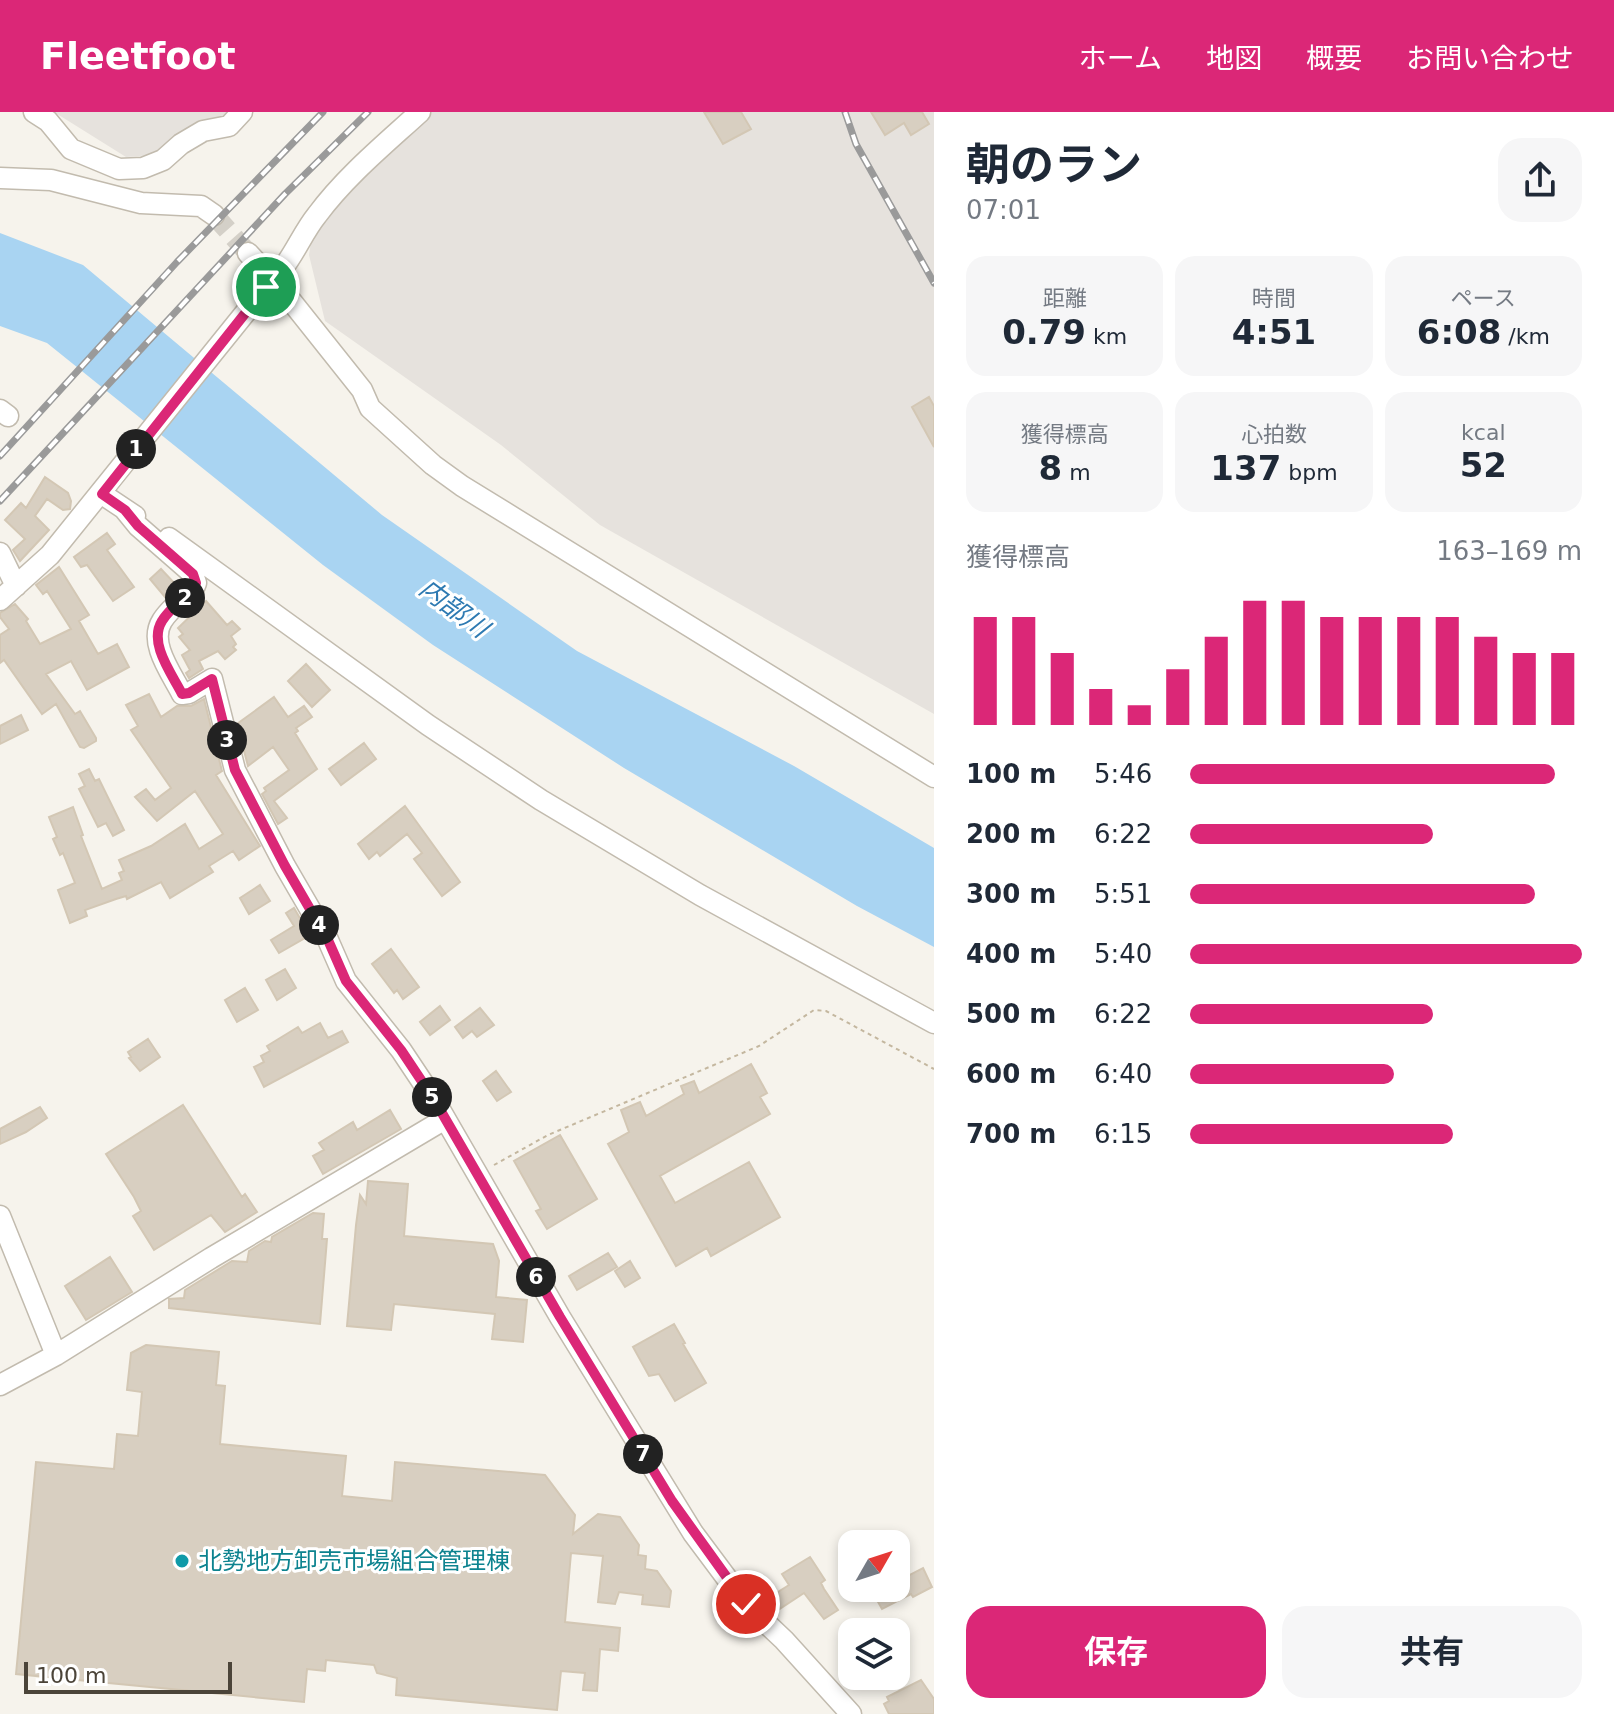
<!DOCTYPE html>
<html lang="ja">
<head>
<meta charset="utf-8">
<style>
  body { margin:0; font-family:"DejaVu Sans","Noto Sans JP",sans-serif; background:#f6f6f7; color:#1f2937; height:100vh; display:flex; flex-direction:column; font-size:30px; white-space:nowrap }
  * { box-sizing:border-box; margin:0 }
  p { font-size:26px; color:#747a83 }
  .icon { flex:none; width:44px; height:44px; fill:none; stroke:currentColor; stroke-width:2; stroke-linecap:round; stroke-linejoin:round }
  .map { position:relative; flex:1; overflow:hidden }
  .details { display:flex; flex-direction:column; background:#fff; width:680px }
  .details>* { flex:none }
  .needle { width:52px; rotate:51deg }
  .controls { position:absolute; left:838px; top:1418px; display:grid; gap:16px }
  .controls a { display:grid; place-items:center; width:72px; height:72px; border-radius:16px; background:#fff; box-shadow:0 4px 12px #0003; font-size:40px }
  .scale { position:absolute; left:24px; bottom:20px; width:208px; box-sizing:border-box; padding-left:8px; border:4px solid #4b4439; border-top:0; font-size:22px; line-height:28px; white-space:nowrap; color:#4b4439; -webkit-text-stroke:6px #fff; paint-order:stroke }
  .pin { position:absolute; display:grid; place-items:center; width:68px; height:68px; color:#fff; margin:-34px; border:4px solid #fff; border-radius:50%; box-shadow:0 2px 8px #0007 }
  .km { position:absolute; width:40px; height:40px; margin:-20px; border-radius:50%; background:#222; color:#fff; font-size:22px; line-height:40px; text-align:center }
  .round { display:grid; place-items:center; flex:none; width:84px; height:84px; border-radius:24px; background:#f6f6f7 }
  .summary { display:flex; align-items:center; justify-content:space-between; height:136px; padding:0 32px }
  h1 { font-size:44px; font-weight:700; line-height:60px }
  .metrics { display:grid; grid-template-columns:repeat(3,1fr); gap:12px; height:136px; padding:8px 32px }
  .metrics div { display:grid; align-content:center; border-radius:20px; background:#f6f6f7; text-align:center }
  .metrics b { font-size:34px; font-weight:700 }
  .metrics small { font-size:22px; font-weight:400 }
  .metrics p { font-size:22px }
  .chart { height:224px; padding:16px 32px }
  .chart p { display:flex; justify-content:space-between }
  .chart svg { width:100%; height:144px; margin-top:8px; stroke:#db2777; stroke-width:6 }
  .button { display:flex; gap:16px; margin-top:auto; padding:16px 32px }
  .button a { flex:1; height:92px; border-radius:24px; background:#db2777; color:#fff; font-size:32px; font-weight:700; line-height:92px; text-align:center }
  .button a+a { background:#f6f6f7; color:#1f2937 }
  ul { padding:0 32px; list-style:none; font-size:26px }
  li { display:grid; grid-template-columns:128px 96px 1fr; align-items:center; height:60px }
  li i { height:20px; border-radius:10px; background:#db2777 }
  header { display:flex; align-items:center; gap:48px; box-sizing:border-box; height:112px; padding:0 40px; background:#db2777; color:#fff }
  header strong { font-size:38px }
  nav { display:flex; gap:44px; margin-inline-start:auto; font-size:28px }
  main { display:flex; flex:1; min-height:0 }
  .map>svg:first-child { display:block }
</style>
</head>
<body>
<header>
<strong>Fleetfoot</strong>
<nav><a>ホーム</a><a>地図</a><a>概要</a><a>お問い合わせ</a></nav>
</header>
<main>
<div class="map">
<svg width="934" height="1602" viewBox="0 0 934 1602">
  <rect width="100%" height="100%" fill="#f6f3ec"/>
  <path fill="#e6e2dd" d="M 54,0 L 230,0 L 153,43 L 126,45 Z
    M 430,0 L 934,0 L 934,602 L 600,413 L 501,333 L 325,209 L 309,143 L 311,129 L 356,68 Z"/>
  <path fill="#a9d4f2" d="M 0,121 L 83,153 L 382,403 L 577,539 L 794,654 L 934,736 L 934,835 L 857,794 L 624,656 L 433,533 L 323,453 L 47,231 L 0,214 Z"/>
  <path fill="#d8cfc1" stroke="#d3c7b4" stroke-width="2" d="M 704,0 L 741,0 L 751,17 L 723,32 Z
    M 871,0 L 922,0 L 929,12 L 911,23 L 904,11 L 885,23 Z
    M 929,285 L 934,294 L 934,335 L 912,295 Z
    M 45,365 L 68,381 L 71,389 L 70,397 L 63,398 L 47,387 L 35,404 L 49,418 L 20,449 L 13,438 L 25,427 L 5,408 L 21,391 L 26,396 Z
    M 107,421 L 115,432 L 107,438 L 134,475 L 113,489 L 87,453 L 81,455 L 74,445 Z
    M 59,455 L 89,503 L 79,509 L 98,542 L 117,532 L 129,555 L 87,578 L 71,549 L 46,562 L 75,602 L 80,599 L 96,626 L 96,629 L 84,636 L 80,635 L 56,592 L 42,602 L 4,548 L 0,551 L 0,523 L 9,517 L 0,505 L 0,501 L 15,492 L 28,507 L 26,509 L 40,532 L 71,517 L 47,479 L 43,482 L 36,473 Z
    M 161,457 L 177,474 L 165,485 L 150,467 Z
    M 206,489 L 227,513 L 232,509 L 240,517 L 231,524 L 236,532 L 233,535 L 236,538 L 225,547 L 218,539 L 199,549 L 203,557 L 189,566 L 186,561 L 190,558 L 182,543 L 190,538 L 179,525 L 183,522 L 178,516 Z
    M 306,552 L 330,578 L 312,595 L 288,569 Z
    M 149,582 L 161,605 L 177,594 L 191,594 L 204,587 L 222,659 L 216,663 L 260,734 L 239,748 L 233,739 L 209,754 L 213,760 L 170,786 L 161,770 L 127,787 L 126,784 L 116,787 L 85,798 L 87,804 L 70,811 L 58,778 L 75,771 L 63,741 L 60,743 L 53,727 L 57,725 L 49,705 L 73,695 L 83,723 L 81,724 L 102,777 L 122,768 L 119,761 L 124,759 L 119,748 L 151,734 L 185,712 L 199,737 L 223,722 L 195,679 L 157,709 L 135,685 L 146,677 L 155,688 L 171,676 L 131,618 L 138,614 L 126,593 Z
    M 274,585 L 288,605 L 304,594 L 312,605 L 296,616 L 298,619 L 295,621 L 317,657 L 274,689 L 287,706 L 278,712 L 262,682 L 266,679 L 264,676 L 289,658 L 273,635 L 248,654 L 237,612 Z
    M 21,603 L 28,618 L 0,632 L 0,614 Z
    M 364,631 L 376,647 L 341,673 L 329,657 Z
    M 89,657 L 95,669 L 99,667 L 124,718 L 113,724 L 106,711 L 98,715 L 79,677 L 85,674 L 79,662 Z
    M 405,694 L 460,770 L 442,784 L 414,747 L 422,741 L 407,722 L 380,744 L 377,740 L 369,747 L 358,732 Z
    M 260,773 L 270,789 L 249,802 L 240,786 Z
    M 294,796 L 311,825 L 308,827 L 307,825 L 279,841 L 271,828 L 294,814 L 286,801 Z
    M 391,837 L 419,875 L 403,887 L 397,878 L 394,881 L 372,852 Z
    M 285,857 L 296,876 L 277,888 L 266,868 Z
    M 245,876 L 258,898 L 237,910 L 225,888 Z
    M 440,894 L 450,908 L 430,923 L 420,910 Z
    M 480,896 L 494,913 L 477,925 L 472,919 L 463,926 L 455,915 Z
    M 320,911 L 328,926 L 342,919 L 348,930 L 264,975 L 254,955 L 264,950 L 261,944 L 270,939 L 267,934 L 298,915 L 302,921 Z
    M 148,927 L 160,945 L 140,959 L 129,946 L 131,945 L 128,940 Z
    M 751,952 L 767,981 L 760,985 L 770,1002 L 660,1064 L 675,1091 L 749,1050 L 780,1105 L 711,1144 L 707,1136 L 676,1154 L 608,1032 L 629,1020 L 621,998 L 640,990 L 646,1004 L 684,982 L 681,974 L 694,969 L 699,981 Z
    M 496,959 L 511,980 L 497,989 L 483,969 Z
    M 183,993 L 242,1085 L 245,1082 L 257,1100 L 225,1120 L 211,1103 L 154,1138 L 133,1104 L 141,1099 L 134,1085 L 106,1042 Z
    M 40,995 L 47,1006 L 26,1020 L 0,1032 L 0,1017 Z
    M 390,998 L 401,1017 L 323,1062 L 313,1044 L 324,1038 L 319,1031 L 353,1010 L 357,1018 Z
    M 560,1023 L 597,1087 L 547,1117 L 536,1099 L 541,1097 L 514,1049 Z
    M 368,1069 L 408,1072 L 404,1124 L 493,1132 L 499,1149 L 496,1185 L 527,1188 L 523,1230 L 492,1227 L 495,1202 L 394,1192 L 391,1218 L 347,1214 L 356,1113 L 360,1083 L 366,1092 Z
    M 313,1101 L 324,1102 L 322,1127 L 327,1127 L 320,1212 L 169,1196 L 169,1187 L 184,1186 L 185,1178 L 232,1149 L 247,1150 L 249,1139 L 265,1129 L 271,1130 L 272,1125 Z
    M 608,1141 L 617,1155 L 577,1178 L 569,1164 Z
    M 110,1145 L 132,1180 L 86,1208 L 65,1174 Z
    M 630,1149 L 640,1166 L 625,1175 L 615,1159 Z
    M 674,1212 L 685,1231 L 683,1232 L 706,1271 L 675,1289 L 659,1262 L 649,1264 L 633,1235 Z
    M 146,1233 L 219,1240 L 216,1273 L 225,1274 L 220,1332 L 346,1344 L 342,1384 L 392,1389 L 395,1350 L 545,1363 L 575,1403 L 573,1422 L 598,1402 L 620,1405 L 639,1433 L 638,1443 L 646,1444 L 645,1457 L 657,1459 L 671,1479 L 669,1495 L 642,1492 L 643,1483 L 619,1480 L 615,1492 L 598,1490 L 603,1444 L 571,1441 L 565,1510 L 620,1516 L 618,1539 L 600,1537 L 597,1579 L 583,1578 L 585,1561 L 561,1559 L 557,1598 L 396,1583 L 397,1566 L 377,1561 L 374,1553 L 326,1548 L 325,1559 L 307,1557 L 304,1590 L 16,1562 L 36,1350 L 114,1357 L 117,1322 L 138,1324 L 142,1280 L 127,1278 L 131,1241 Z
    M 810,1445 L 825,1468 L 821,1471 L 824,1477 L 838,1498 L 824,1507 L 804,1481 L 778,1498 L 770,1485 L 789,1473 L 782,1462 Z
    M 923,1456 L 932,1475 L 913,1485 L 911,1482 L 882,1497 L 873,1481 L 884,1476 L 896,1476 L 896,1470 Z
    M 921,1568 L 934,1587 L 934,1602 L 889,1602 L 884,1592 L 889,1589 L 887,1585 Z"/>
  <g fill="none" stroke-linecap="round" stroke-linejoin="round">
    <path stroke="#d4d0c8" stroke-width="20" stroke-dasharray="20 10" stroke-linecap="butt" d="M 214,103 L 248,141"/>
    <g stroke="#c2bbae" stroke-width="23">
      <path id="minor" d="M 34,0 L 48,9 L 71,37 L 119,57 L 143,56 L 163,48 L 181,32 L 203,19 L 229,14 L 242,0
        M 0,66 L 51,68 L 141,91 L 201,94 L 214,103
        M 248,141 L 284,180 L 362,278 L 370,296 L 433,353 L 462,374 L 934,665
        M 283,156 C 296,139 304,119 317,103 C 346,64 385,32 420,0
        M 0,298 L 8,304
        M 102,382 L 135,404
        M 125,398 L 138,414 L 193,462 L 196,471 L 194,476 C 184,486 169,497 162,509 C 148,531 172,562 182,582 L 189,581 L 212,567 L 235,658 L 285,754 L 328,828 L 346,869 L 401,938 L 435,989 L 560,1205 L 693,1421 L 746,1492 L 784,1528 L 851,1602
        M 169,426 L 428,613 L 541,688 L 700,783 L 934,911
        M 0,441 L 16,474
        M 0,488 L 50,443 L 266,175
        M 0,1104 L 56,1243
        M 0,1273 L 56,1243 L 211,1146 L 445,1007"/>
    </g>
    <path stroke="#c4b79f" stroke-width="2" stroke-dasharray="4 4" stroke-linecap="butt" d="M 494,1053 L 548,1023 L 759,934 L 814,898 L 826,899 L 934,957"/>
    <use href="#minor" stroke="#fff" stroke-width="20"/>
    <g stroke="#9a9a9a" stroke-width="7">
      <path id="rail" d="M 845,0 L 856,32 L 934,171
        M 0,344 L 177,150 L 323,0
        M 0,389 L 285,82 L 368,0"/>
    </g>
    <use href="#rail" stroke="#fff" stroke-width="4" stroke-dasharray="12" stroke-linecap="butt"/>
    <g stroke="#c2bbae" stroke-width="23" stroke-linecap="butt">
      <path id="minor-bridge" d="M 266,175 L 283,156"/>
    </g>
    <use href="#minor-bridge" stroke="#fff" stroke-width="20"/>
  </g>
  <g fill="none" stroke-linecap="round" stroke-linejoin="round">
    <g stroke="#fff" stroke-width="16">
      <path id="route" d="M 266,175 L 102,382 L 125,398 L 138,414 L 193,462 L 196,471 L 194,476 C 184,486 169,497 162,509 C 148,531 172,562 182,582 L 189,581 L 212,567 L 235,658 L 285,754 L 328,828 L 346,869 L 401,938 L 435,989 L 560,1205 L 672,1389 L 746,1492"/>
    </g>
    <use href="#route" stroke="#db2777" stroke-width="10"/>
  </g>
  <circle fill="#0f9aa8" stroke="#fff" stroke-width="3" cx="182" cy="1449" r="8"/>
  <g text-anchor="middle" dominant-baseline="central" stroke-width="6" stroke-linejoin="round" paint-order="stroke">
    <g font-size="24" fill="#0d838f" stroke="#fff" text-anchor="start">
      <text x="198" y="1449">北勢地方卸売市場組合管理棟</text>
    </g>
    <g font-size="26" font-style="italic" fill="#2e7ab2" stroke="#fff">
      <text transform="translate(454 496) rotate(37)">内部川</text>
    </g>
  </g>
</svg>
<div class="controls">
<a><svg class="needle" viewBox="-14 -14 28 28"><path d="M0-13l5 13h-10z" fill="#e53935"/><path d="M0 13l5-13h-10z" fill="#747a83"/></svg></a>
<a><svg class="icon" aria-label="layers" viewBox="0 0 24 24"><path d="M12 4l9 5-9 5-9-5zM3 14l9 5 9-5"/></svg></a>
</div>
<div class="scale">100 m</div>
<div class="pin" style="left:266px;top:175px;background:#1e9e55"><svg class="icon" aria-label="arrive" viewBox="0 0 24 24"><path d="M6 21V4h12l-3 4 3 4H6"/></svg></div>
<div class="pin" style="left:746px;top:1492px;background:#d93025"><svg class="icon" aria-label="check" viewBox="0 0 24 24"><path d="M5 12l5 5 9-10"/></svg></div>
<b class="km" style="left:136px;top:337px">1</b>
<b class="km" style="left:185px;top:486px">2</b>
<b class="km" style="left:227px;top:628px">3</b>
<b class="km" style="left:319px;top:813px">4</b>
<b class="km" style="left:432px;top:985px">5</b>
<b class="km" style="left:536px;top:1165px">6</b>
<b class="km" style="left:643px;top:1342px">7</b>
</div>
<section class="details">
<div class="summary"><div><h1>朝のラン</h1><p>07:01</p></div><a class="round"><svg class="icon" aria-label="share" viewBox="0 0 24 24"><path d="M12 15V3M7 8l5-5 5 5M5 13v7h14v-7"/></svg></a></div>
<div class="metrics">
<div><p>距離</p><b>0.79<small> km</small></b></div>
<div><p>時間</p><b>4:51</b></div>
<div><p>ペース</p><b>6:08<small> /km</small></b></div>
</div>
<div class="metrics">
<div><p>獲得標高</p><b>8<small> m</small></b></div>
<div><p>心拍数</p><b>137<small> bpm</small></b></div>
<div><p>kcal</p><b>52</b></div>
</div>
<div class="chart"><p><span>獲得標高</span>163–169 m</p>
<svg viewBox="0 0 160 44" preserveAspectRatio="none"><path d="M5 44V11M15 44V11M25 44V22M35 44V33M45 44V38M55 44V27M65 44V17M75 44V6M85 44V6M95 44V11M105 44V11M115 44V11M125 44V11M135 44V17M145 44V22M155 44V22"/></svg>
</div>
<ul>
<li><b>100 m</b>5:46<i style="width:93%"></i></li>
<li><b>200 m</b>6:22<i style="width:62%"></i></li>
<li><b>300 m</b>5:51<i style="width:88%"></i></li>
<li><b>400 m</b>5:40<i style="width:100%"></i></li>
<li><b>500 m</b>6:22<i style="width:62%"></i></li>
<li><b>600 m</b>6:40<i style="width:52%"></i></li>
<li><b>700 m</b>6:15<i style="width:67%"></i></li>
</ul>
<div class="button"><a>保存</a><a>共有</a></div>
</section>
</main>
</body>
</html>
